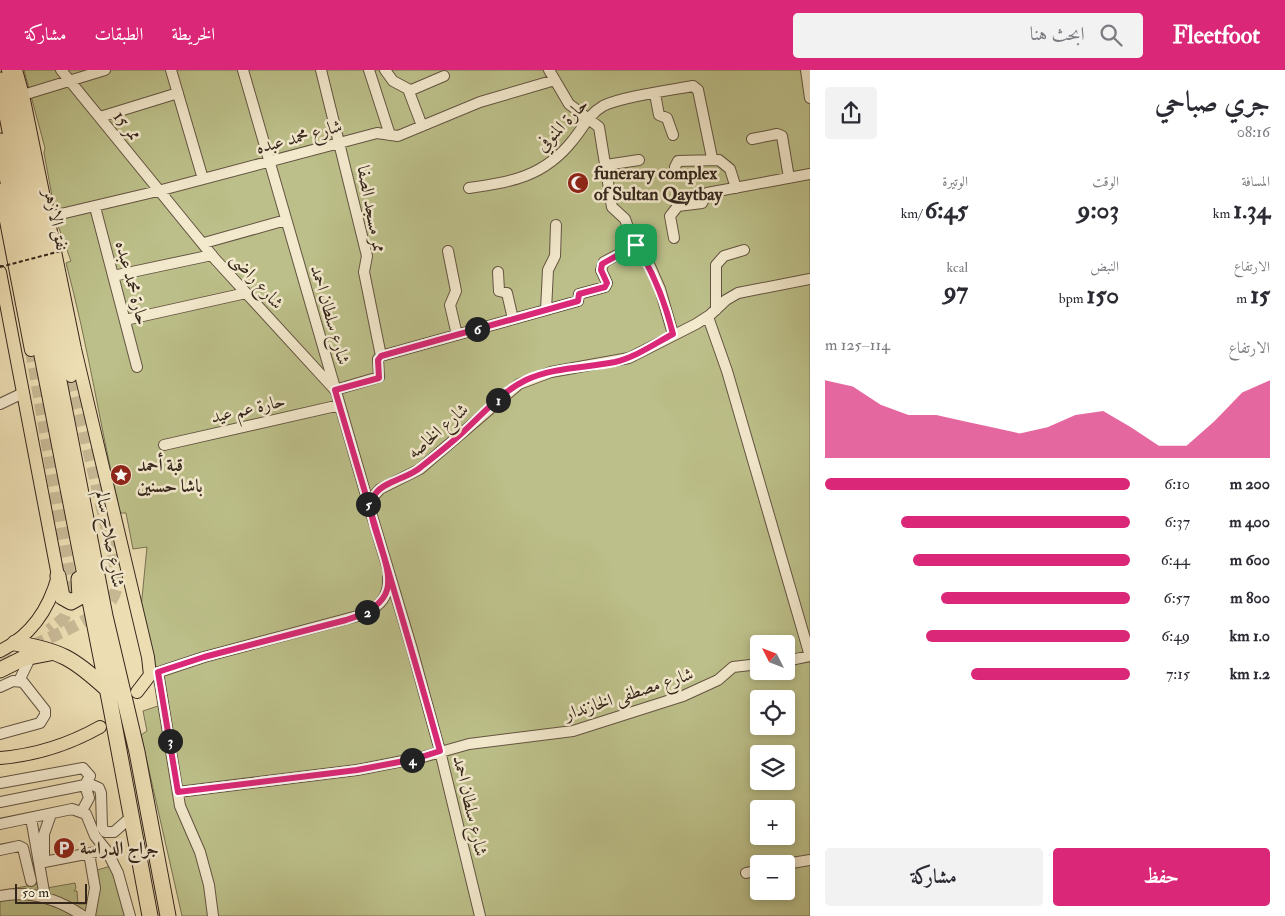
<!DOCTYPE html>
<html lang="ar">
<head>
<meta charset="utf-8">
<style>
  body { margin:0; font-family:"IM FELL Double Pica",Amiri,serif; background:#f2f2f3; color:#2b2b33; direction:rtl; height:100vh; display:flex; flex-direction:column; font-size:19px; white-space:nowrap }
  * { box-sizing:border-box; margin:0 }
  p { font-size:16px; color:#7c7c81 }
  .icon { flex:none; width:28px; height:28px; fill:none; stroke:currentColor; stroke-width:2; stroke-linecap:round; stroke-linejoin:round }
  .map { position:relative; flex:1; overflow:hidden; direction:ltr }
  .details { display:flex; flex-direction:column; background:#fff; width:475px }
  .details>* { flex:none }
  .needle { width:32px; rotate:312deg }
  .controls { position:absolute; left:750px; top:565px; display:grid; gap:10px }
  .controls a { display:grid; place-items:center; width:45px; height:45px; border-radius:5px; background:#fff; box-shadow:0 2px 8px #0003; font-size:25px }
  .scale { position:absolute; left:15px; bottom:12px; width:72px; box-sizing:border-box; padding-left:5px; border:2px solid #35261c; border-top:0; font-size:14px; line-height:18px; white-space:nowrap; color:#35261c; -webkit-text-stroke:4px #f3e9cd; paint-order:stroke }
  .pin { position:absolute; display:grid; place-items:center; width:42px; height:42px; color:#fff; margin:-21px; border-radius:10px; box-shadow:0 2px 8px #0006 }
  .km { position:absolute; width:25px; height:25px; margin:-12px; border-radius:50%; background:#222; color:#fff; font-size:14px; line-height:25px; text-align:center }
  .round { display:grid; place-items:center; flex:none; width:52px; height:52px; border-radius:5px; background:#f2f2f3 }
  .head { display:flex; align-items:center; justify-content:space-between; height:85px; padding:0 15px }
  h1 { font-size:28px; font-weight:800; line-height:38px }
  .figures { display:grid; grid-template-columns:repeat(3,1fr); gap:8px; height:85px; padding:5px 15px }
  .figures div { display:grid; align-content:center }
  .figures b { font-size:25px; font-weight:800 }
  .figures small { font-size:14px; font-weight:400 }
  .figures p { font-size:14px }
  .chart { height:140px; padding:10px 15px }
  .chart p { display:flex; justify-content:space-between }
  .chart svg { width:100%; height:90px; margin-top:5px; fill:#db2777; opacity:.7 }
  .action { display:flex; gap:10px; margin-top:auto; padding:10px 15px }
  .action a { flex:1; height:58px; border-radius:5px; background:#db2777; color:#fff; font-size:20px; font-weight:800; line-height:58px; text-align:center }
  .action a+a { background:#f2f2f3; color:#2b2b33 }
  ul { padding:0 15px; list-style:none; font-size:16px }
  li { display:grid; grid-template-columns:80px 60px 1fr; align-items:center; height:38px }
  li i { height:12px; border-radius:6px; background:#db2777 }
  header { display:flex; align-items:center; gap:30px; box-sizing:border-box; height:70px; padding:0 25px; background:#db2777; color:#fff }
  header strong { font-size:24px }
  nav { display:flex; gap:28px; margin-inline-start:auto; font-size:18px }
  .search { width:350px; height:45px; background:#f2f2f3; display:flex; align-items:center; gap:12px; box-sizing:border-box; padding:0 18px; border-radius:5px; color:#7c7c81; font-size:19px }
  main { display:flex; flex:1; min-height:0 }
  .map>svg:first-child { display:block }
</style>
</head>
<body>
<header>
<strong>Fleetfoot</strong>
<div class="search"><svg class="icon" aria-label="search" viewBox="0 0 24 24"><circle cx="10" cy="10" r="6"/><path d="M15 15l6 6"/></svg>ابحث هنا</div>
<nav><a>الخريطة</a><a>الطبقات</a><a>مشاركة</a></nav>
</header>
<main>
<section class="details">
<div class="head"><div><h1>جري صباحي</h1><p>08:16</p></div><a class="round"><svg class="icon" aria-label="share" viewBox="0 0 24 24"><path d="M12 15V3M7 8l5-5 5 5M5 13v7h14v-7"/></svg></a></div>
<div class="figures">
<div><p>المسافة</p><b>1.34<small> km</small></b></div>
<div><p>الوقت</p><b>9:03</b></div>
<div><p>الوتيرة</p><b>6:45<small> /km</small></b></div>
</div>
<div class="figures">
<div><p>الارتفاع</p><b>15<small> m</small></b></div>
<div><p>النبض</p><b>150<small> bpm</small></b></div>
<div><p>kcal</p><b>97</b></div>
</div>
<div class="chart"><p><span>الارتفاع</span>114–125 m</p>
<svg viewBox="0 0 160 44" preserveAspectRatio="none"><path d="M0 44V6L10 9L20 18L30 23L40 23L50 26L60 29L70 32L80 29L90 23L100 21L110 29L120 38L130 38L140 26L150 12L160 6V44z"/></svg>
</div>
<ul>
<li><b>200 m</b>6:10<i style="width:100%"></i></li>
<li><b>400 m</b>6:37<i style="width:75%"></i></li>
<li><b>600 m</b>6:44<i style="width:71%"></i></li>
<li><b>800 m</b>6:57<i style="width:62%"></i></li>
<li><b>1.0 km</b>6:49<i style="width:67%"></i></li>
<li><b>1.2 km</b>7:15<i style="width:52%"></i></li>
</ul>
<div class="action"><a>حفظ</a><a>مشاركة</a></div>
</section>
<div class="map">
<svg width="810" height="846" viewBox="0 0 810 846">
  <rect width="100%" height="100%" fill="#ecddb2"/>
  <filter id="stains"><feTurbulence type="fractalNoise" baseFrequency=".004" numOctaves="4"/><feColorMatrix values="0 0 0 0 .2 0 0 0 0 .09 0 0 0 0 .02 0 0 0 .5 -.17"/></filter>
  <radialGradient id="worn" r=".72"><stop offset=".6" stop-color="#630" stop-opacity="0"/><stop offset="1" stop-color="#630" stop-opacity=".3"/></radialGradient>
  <path fill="#bcbf89" stroke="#787252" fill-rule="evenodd" d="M 24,0 L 810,0 L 810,846 L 182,846 L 141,665 L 147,661 L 143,641 L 164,634 L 141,538 L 147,477 L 133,479 L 126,443 L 120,443 C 101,360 88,275 66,193 L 71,191 L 57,153 L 44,83 L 45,78 ZM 759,574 L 786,574 L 786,601 L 759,601 ZM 759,629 L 786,629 L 786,656 L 759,656 ZM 759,684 L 786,684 L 786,711 L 759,711 ZM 759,739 L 786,739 L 786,766 L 759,766 ZM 759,794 L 786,794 L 786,821 L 759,821 Z
    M 114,795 L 125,846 L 0,846 L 0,821 L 38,814 L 47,818 L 75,813 L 76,818 L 74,821 L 77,821 L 78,834 L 90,834 L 94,801 Z"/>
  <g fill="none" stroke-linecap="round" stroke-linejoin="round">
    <path stroke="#c7b894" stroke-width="12" stroke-dasharray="12 6" stroke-linecap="butt" d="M 31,280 L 73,526 L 64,548 L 49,560
      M 0,589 C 27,577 97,551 112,529 C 118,520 118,510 116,499 L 71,306"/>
    <g stroke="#635442" stroke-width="12">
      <path id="minor" d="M 61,0 L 215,189 L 335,320 L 379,307 L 378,289 L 381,286 L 578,231 L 579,224 L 605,217 L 607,213 L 601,200 L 604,192 L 636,175
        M 171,0 L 203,109
        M 243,0 L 370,439 L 412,579 L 440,681 L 480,846
        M 321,0 L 367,186 L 364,202 L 381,286
        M 369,0 L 390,65
        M 385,0 L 393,11 L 408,19 L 422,56
        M 549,0 L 569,34 L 599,57 L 612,137 L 625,149 L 632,169 L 649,194 L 660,219 L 673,264
        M 806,0 L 810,28
        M 409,21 L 444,6
        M 655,24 L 659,45 L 667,48 L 673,65
        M 23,25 L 105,0
        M 100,47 L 178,23
        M 752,69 L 777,64 L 782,66 L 789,108
        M 606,95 L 639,90
        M 675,97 L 678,91 L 719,90 L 730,99 L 736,118
        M 469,118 C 511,112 544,107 573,70 C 583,58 589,44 603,36 C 620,27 671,20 693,16 L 698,20 L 712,88
        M 95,137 L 137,297
        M 48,147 L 158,121 L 377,63 L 398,66 L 480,32 L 555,10
        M 674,168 L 670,146 L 678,136 L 702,133 L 707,123 L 810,104
        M 204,173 L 286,150
        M 448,181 L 456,221 L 450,235 L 457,265
        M 498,202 L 499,221 L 507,223 L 513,249
        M 113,206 L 212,185
        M 546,240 L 548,200 L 555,186 L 556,155
        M 716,240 L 716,195 L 724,186 L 744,180
        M 708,247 L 727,301 L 810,586
        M 125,250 L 246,223
        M 0,334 L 23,323
        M 164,375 L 340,335
        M 370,438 L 372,428 L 380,419 L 420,399 L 519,314 L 551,302 L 629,288 L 696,254 L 710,245 L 726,230 L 738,223 L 810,209
        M 786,591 L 810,586
        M 158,602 L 180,736 L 200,782 L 209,815 L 213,846
        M 150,605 L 204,587 L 365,544 C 381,535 389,526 388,508
        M 19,611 L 31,586
        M 0,617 L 13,611 L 23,612 L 45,640 L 45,645 L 40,653 L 0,664
        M 0,713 L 83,698 L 90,706 L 85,715
        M 178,722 L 357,700 L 423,687 L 469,674 L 573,661 L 683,626 L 718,610 L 733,597 L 759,594
        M 0,732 L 90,714 L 99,718 L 101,723 L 102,757 L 105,762 L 114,762 L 131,747
        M 82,741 L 89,728 L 85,715
        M 31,748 L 45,827
        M 0,754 L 72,739 L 86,744 L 95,766 L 107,781 L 118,803 L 130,846
        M 0,780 L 19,776 L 23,778 L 31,811
        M 89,783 L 95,818 L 90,846
        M 44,792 L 44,764 L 51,744
        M 39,793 L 106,780
        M 786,794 L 810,790
        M 746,803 L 759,800
        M 0,826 C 30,820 58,829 83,846"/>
    </g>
    <g stroke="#35261c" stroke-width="14">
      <path id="major" d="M 8,0 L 71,306
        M 16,0 L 23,25 L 75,279 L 148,587 L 150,605 L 137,622
        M 0,120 L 31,280
        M 0,202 L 58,506 C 49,539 31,566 0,581
        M 0,688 C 37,685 68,675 100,657"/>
    </g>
    <g stroke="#35261c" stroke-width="17">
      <path id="highway" d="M 0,10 L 105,546 L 137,682 L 168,846
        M 0,71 L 111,638 L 150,846
        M 58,506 L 62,527 L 71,532 L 80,527 L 79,509
        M 15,573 C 61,581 73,588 107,619
        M 0,600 L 24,588 L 50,583"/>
    </g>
    <use href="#minor" stroke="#f3e9cd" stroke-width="10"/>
    <use href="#major" stroke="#ecddb2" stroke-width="12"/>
    <use href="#highway" stroke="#ecddb2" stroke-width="15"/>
    <path stroke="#35261c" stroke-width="2" stroke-dasharray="4 2.5" stroke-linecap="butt" d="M 0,197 L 61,181"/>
  </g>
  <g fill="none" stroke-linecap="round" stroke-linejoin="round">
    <g stroke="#fff" stroke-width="10">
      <path id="route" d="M 636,175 C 654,203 665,232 673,264 C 654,274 636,287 615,292 C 585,298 554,297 526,310 C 501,322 482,345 462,363 C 449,375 435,386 421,397 C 409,408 385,411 376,423 C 367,433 371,443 374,455 C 388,503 407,531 346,550 L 204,587 L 158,602 L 178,722 L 357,700 L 415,689 L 440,681 C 407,560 370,441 335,320 L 379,308 L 378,290 L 381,286 L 578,231 L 579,224 L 605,217 L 607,213 L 601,200 L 602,194 L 636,175"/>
    </g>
    <use href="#route" stroke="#db2777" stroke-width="6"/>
  </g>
  <defs>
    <g id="mosque-disc" transform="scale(1.125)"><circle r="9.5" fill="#8f2418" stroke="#f3e9cd"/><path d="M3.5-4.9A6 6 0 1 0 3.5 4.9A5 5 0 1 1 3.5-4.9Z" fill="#fff"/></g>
    <g id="sight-disc" transform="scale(1.125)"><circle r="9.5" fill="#8f2418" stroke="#f3e9cd"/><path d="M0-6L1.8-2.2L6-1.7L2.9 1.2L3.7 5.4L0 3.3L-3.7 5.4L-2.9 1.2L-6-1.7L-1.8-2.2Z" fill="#fff"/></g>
    <g id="parking-disc" transform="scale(1.125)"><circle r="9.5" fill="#8f2418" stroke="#f3e9cd"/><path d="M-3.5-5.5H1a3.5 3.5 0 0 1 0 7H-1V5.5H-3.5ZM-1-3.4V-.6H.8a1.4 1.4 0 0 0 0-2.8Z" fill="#fff"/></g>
  </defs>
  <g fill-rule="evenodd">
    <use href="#mosque-disc" x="578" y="113"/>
    <use href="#sight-disc" x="121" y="405"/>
    <use href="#parking-disc" x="64" y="778"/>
  </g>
  <g text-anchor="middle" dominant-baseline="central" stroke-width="5" stroke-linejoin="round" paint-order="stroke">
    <g font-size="18" fill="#35261c" stroke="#f3e9cd">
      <text transform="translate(562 55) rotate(-46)">حارة المنوفي</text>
      <text transform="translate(127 56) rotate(52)">ممر 15</text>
      <text transform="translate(299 67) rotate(-15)">شارع محمد عبده</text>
      <text transform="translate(371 139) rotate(79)">ممر مسجد الصفا</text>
      <text transform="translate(56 150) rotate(78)">نفق الازهر</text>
      <text transform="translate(257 211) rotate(48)">شارع راضى</text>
      <text transform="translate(132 213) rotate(75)">حارة محمد عبده</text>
      <text transform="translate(330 245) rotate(74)">شارع سلطان احمد</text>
      <text transform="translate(248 339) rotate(-13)">حارة عم عيد</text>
      <text transform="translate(438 361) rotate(-41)">شارع الخاصه</text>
      <text transform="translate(110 469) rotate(80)">شارع صلاح سالم</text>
      <text transform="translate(629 624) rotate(-18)">شارع مصطفى الخازندار</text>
      <text transform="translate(470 736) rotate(77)">شارع سلطان احمد</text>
    </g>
    <g font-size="18" font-weight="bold" fill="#35261c" stroke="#f3e9cd" text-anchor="start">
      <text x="594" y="103">funerary complex<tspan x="594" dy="21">of Sultan Qaytbay</tspan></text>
      <text x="137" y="395">قبة أحمد<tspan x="137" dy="21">باشا حسنين</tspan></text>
      <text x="80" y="778">جراج الدراسة</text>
    </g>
  </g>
  <rect width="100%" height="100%" filter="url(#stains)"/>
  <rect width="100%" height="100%" fill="url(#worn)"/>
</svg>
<div class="controls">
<a><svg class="needle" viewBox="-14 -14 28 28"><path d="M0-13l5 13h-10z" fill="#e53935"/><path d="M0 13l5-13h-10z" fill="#7c7c81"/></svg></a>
<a><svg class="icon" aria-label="locate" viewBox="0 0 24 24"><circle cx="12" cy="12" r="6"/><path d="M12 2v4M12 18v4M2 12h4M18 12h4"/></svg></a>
<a><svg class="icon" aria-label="layers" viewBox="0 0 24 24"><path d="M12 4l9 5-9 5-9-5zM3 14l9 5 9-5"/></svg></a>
<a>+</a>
<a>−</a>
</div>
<div class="scale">50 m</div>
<div class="pin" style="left:636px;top:175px;background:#1e9e55"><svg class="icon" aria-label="arrive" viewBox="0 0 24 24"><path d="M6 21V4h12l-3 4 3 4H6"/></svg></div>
<b class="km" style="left:498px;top:330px">1</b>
<b class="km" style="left:367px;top:542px">2</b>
<b class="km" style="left:170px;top:671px">3</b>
<b class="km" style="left:412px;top:690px">4</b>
<b class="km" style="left:368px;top:434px">5</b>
<b class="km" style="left:477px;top:259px">6</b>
</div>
</main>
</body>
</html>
